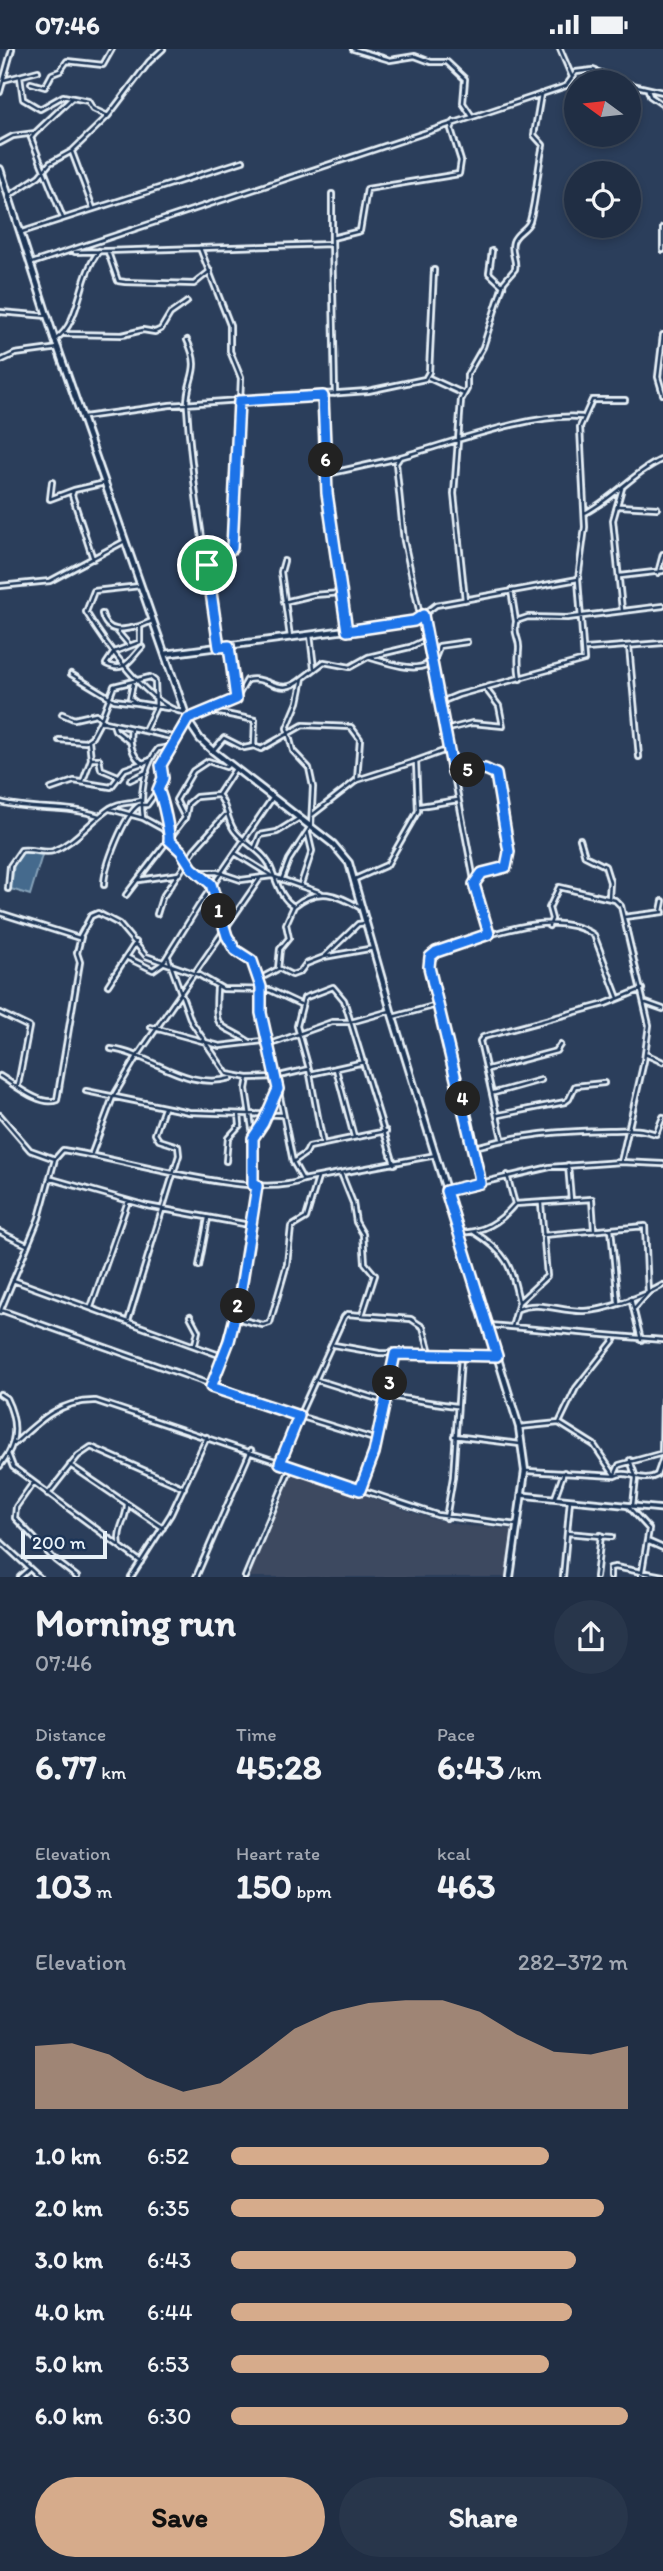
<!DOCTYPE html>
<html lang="en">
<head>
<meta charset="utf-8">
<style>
  body { margin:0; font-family:Itim,sans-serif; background:#28364b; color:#f1f3f6; height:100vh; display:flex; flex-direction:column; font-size:26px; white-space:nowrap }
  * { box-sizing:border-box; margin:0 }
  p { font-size:23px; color:#a2a8b2 }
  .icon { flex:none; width:38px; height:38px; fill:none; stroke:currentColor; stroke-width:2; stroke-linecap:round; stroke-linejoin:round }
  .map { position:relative; height:1528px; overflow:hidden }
  .panel { display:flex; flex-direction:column; background:#202e44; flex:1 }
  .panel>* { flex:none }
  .needle { width:46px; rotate:285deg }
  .fabs { position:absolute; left:564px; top:21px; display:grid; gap:14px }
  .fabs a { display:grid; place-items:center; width:77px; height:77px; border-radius:50%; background:#202e44; box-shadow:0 4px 10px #0003,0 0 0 2px #3d4a5d; font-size:35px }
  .scale { position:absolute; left:21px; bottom:18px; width:86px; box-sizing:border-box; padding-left:7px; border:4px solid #e8f1f8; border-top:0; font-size:19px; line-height:24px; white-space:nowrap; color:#e8f1f8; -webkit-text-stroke:5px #1d3557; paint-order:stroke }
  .pin { position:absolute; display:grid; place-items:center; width:60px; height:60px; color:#fff; margin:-30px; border:4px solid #fff; border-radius:50%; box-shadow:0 2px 7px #0007 }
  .km { position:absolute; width:35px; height:35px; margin:-18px; border-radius:50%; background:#222; color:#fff; font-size:19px; line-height:35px; text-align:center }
  .round { display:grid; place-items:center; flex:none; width:74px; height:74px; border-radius:37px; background:#28364b }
  .head { display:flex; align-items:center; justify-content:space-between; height:119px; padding:0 35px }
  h1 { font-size:38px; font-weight:700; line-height:52px }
  .stats { display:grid; grid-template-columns:repeat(3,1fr); gap:10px; height:119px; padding:7px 35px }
  .stats div { display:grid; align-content:center }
  .stats b { font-size:35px; font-weight:700 }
  .stats small { font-size:19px; font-weight:400 }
  .stats p { font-size:19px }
  .chart { height:196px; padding:14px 35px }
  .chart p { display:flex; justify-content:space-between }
  .chart svg { width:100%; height:126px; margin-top:7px; fill:#d6ab8b; opacity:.7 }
  .button { display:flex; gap:14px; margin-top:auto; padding:14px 35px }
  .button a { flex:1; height:80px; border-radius:42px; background:#d6ab8b; color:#111; font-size:28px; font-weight:700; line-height:80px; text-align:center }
  .button a+a { background:#28364b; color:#f1f3f6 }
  ul { padding:0 35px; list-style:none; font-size:23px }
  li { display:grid; grid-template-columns:112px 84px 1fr; align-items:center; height:52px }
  li i { height:18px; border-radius:9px; background:#d6ab8b }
  .status { display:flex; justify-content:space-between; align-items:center; height:49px; padding:0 35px; background:#202e44; direction:ltr }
  .status svg { height:19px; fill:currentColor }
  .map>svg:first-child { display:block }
</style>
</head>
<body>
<div class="status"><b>07:46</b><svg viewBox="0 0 49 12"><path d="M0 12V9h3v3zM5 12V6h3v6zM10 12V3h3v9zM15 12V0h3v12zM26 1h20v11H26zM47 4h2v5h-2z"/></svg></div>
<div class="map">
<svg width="663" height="1528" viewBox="0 0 663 1528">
  <rect width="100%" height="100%" fill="#2b3e5b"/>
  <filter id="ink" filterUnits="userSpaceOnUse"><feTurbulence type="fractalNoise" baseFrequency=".0143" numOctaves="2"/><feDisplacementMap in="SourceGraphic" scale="14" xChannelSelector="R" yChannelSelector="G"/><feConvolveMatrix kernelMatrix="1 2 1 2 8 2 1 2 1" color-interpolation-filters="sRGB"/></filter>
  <g filter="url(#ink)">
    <path fill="#3c4860" d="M 293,1422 L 432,1470 L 467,1477 L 512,1480 L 506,1528 L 248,1528 Z"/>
    <path fill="#456b8d" stroke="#86a1b8" stroke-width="2" d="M 23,803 L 42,806 L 30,846 L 11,840 L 14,816 Z"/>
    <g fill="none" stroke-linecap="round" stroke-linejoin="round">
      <g stroke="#e8f1f8" stroke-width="8">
        <path id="minor" d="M 353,0 L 390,11 L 415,7 L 431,13 L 447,13 L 465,30 L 463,54 L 471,66
          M 560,0 L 572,28
          M 20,28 L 23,50 L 40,60 L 63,47 L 88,52 L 93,60 L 108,67
          M 4,31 L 38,22
          M 31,34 L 45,38 L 52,25 L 60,22 L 67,12 L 103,16 L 112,0
          M 628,35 L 663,43
          M 648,41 L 650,47 L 663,56
          M 0,43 L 12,0
          M 35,84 L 31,89 L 63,169
          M 0,94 L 13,87 L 35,84 L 72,49
          M 72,103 L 93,159
          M 332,145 L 332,189
          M 9,147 L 39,127 L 50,114 L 72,102 L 108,67 L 149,13 L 163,0
          M 663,179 L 663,201
          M 22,183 L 243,112
          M 200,199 L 230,276 L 230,302 L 241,329 L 240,352
          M 492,202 L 489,224 L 503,237
          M 75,203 L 331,195
          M 108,203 L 118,232 L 125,233 L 194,235 L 210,222
          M 32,214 L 566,37 L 576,23 L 593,21 L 625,33
          M 0,263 L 48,267
          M 65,285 L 122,286 L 143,281 L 155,283 L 161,280 L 170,265 L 187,253
          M 663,286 L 658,328 L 663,345
          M 56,290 C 81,273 78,228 99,202
          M 187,291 C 203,324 186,327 187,358 C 192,438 207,518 219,598
          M 0,312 L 15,305 L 59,299
          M 429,329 L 464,345
          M 335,345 L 332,189 L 360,182 L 367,140 L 459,125 L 461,112 L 451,80 L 454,73
          M 323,347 L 328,444 L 347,580
          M 84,368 L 170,356 L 368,342 L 425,330 L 429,323 L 434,221
          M 327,425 L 399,409
          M 52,433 L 50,450 L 74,441
          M 622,439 L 613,471 L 622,561
          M 619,457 L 657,459
          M 585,464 C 614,449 634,423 663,410
          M 93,510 L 72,446 L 74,441 L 105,434
          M 284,512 L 281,523 L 290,588
          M 207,515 L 220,511 L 232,498 L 239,352
          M 658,524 L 663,505
          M 620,527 L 663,522
          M 0,537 L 50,532 L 125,492
          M 140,537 L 94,542 L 86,563 C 103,591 150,659 183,663
          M 511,541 L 516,572 L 528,568 L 567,569 L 663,557
          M 465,551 L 454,445 L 461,351 L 467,340 L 467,326 L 483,298 L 504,233 L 515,220 C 517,210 510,203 513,193 C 516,183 527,181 530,172 C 537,147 537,122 543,96 L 534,86 L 541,45
          M 284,553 L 313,546 L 342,544
          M 102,565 C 107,586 124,581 140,577
          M 415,572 L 436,556 L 578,530
          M 516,573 C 513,587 520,589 519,600 C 518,611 518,619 520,630
          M 118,583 L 129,596
          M 310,586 L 314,619
          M 229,597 L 236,650
          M 629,597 L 639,708
          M 142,598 C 130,610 125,625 106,615 L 114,603 L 140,593 L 140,577 L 152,572
          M 586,600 L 663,594
          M 371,609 C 393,615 433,632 439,597 L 467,593
          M 71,625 L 114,651 L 137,654
          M 133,635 L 130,649 L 137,654 L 167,659
          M 441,653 L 458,646 L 584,611 L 578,530 L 585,478 L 580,378 L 592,351 L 625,351
          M 210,662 L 255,671 L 254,697
          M 62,665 L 74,670 L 96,665 L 105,673
          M 188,670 L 236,650 L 247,631 C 270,626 279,650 303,629
          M 100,673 L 114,637 L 150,628 L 155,632 L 156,658 L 145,681
          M 113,675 L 115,681 L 129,692
          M 131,679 C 129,693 131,707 144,715
          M 445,681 L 472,674 L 503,677 L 499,657 L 486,640
          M 59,691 L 85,693 L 92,688 L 100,673 L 105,673 L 176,689
          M 89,691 L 91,710 L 99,710 L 101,720 L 118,727
          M 170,698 L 161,716 L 163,729 L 158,741 L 171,788
          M 449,700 L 478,852 L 489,885
          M 213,702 L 224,689 L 244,699 L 254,697 L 261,700 L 303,676 L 351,678 L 360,690 L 357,731
          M 453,723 L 485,720 L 496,725 L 498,732 L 508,813 L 506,818 L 480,825 L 474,835
          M 130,731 L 147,723
          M 83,732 L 91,710
          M 51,740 L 74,732 L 111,738 L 125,720 L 151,711
          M 218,746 L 235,720
          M 0,753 C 33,762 67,756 99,767
          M 420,757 L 458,751
          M 110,760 L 143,769 L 163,780 L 189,816 L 211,835 L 227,887 L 243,909 L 252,912 L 261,938
          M 186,766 L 188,755 L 196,748 L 218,746 C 226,753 227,771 234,781 C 244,795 261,800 269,815 C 276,829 280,850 294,857 C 318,837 337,845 361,859
          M 312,766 L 357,731 L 416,712
          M 143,769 C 140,747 143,718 158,700 L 170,698 L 187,673
          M 580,790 L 585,807 L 605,817 L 610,833 L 609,849
          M 255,798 L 260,786 L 277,783 L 298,770
          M 235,804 L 272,827
          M 200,823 L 217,823 L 241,831 L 272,827 L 321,844
          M 282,829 L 289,811 L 311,777 L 313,738 L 309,719 L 293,702 L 287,679 L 298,653 L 303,629 L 324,613 L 350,618 L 368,608 L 410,598 L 427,590
          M 355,830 L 387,816 L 418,762 L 416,712 L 449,700 L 404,492 L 396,414 L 400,408 C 448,395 534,363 582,368
          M 139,831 L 179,825 L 194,801 L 225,766
          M 301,835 L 312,802 L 308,785
          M 104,836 C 104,818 124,766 139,756 L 147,756 L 158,741
          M 8,840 L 10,817 L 21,801 C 31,799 44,805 53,802 C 76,793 89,773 110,759 C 122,752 130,755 141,751
          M 126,846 L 185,769 L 176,751 L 193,722 L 208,712 L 226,718 L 229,715
          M 661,862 L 663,852
          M 0,864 L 79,889 L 91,867 L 98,864 L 119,875 L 146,907 L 199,926 L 223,940 L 270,941 L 300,955
          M 157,865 L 162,849 L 178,825
          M 624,868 L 663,863
          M 168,908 L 191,972 L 227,1025 L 248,1029 L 246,1040 L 253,1086
          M 324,908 L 358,875 L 366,874
          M 128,909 L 153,921 L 163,914 L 198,858 L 273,748
          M 278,919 L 292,926 L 300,923 L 306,915 L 324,908 L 374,899
          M 108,936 L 136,893
          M 217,939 C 214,984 218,972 250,993
          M 646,954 L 663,960
          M 0,964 L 29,978 L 18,1036
          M 393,968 L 437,956
          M 151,978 L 220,997 L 263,992 L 271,995 L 332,973 L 351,973 L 390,962
          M 111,1000 C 152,1005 186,1042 231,1029
          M 645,1005 L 663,1013
          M 336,1020 L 354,1088
          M 488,1020 L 556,1002 L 560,996
          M 310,1025 L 364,1013
          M 0,1027 C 14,1035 40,1058 57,1051 L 80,913 L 77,904 L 81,888
          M 248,1029 L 275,1028 L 309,1020
          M 86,1042 L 189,1063 L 283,1066
          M 279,1043 L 293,1113 L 303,1131
          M 494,1044 L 541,1031
          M 0,1066 L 30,1101 L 55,1110
          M 499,1066 L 565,1053 L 569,1050 L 575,1037 L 604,1034
          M 502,1089 L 480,992 L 483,988 L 605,955 L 642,940
          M 323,1095 L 309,1020 L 297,977 L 304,949 L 333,938 L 344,951 L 394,1115
          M 475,1098 C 520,1085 562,1082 609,1081 C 629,1081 635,1078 656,1085 L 663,1068
          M 92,1104 L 113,1048 L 136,1009 L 261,828
          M 226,1112 L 228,1089 L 240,1076 L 239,1065
          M 293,1113 L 306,1104 L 309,1098 L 386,1082
          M 621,1113 L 663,1115
          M 568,1116 L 571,1151
          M 341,1124 L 353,1154 L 356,1173 L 363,1185 L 365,1214 L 375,1226 L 362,1266
          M 507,1126 L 515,1155 L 592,1150 L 594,1180
          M 52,1130 L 147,1157 L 249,1176
          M 479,1133 C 478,1077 452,1015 438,961 C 434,945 426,923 430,908 C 439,900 450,899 460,895 C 498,883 557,861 594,886 L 618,949
          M 253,1135 L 253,1089 L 263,1074 L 278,1040 L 261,964 L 261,929 L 278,920 L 280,900 L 289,889 L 286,875 L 294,857
          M 446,1142 L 550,1118 L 621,1113 L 644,1012 L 649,976 L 621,857 L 615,851 L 559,838 L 549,859 L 552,870 L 549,877
          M 611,1180 L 618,1253
          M 0,1183 L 27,1196
          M 474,1183 C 507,1204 511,1216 519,1253
          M 459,1184 C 484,1183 499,1174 515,1155
          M 543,1186 L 645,1177 L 648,1244 L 635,1259
          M 199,1217 L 208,1169
          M 13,1231 L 222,1307
          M 631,1250 L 641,1291
          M 91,1258 L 128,1152
          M 518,1260 C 539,1251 561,1263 584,1262 C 605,1262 644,1247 663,1236
          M 1,1261 L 299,1367 L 280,1414
          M 0,1263 L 39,1169 L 55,1110 L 63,1101 C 117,1109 257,1152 303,1131 L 436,1106
          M 190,1267 L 198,1282 L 195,1295
          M 235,1269 L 263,1276 L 270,1274 L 287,1215 L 291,1178 L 306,1169 L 318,1129
          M 128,1272 L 179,1106 L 178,1097 L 159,1091 L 155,1085 L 164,1059
          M 489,1276 L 663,1291
          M 512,1278 L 519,1253 L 547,1227 L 541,1155
          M 334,1296 L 379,1304 L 497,1307
          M 317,1331 L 384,1352
          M 211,1338 L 239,1252 L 257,1137
          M 0,1345 L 6,1349 C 15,1367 18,1387 8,1405 L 13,1418 L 141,1513
          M 387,1347 L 456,1357
          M 559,1374 L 576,1339 L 614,1291
          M 519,1378 L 559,1374 L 594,1396 L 615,1427
          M 454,1387 L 520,1395
          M 377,1391 L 299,1367 L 344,1268 L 347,1265 L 411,1270 L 423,1278 L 431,1307
          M 14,1395 C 39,1372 60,1351 96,1352 L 437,1466 L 517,1476
          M 662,1404 L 663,1351
          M 630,1411 L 636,1429 L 633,1456
          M 70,1416 L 163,1479
          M 0,1417 L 8,1405
          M 527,1422 L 615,1427 C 628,1420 642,1435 657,1426 L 663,1409
          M 615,1425 L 619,1416 L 663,1404
          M 33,1434 L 16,1458 L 15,1469 L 55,1511 L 77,1528
          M 360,1441 L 374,1404 L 395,1306
          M 48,1445 L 78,1407 L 91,1398 L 184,1439
          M 555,1448 L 564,1423
          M 629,1458 L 649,1480 L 641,1528
          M 446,1469 L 453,1428 L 461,1308
          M 567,1484 L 612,1488
          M 0,1492 L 39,1528
          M 647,1492 L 663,1499
          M 120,1497 C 116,1480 127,1471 127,1455
          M 20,1528 L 28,1521
          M 131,1528 L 171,1465 L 207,1388
          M 196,1528 L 251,1401
          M 245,1528 L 291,1418
          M 563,1528 L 570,1451
          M 596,1528 L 601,1486
          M 610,1528 L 610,1519 L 615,1518 L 663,1527"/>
      </g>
      <g stroke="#e8f1f8" stroke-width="9">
        <path id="tertiary" d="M 521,1446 L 663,1460"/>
      </g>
      <g stroke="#e8f1f8" stroke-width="10">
        <path id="secondary" d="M 0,120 L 55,291 L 188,672 L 200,690 L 213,702 L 333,795 L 349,814 L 391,962 L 519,1378 L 525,1422 L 510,1528
          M 165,605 L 414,572"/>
      </g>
      <use href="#minor" stroke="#1d3557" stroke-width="2.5"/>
      <use href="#tertiary" stroke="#1d3557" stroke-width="3.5"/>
      <use href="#secondary" stroke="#1d3557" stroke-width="4.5"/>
    </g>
  </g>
  <g fill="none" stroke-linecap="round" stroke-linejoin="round" filter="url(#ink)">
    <g stroke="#fff" stroke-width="14">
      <path id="route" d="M 323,347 L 327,444 L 347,582 L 414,572 L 423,566 L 453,723 L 485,720 L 496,725 L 509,803 L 506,818 L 482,824 L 474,835 L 489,885 L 436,903 L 430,908 L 429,918 L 479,1126 L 480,1134 L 446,1142 L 497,1307 L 395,1305 L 374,1404 L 360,1441 L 280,1414 L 299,1367 L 211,1338 L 229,1292 L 239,1252 L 257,1137 L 253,1136 L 253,1089 L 263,1074 L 278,1040 L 261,964 L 261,938 L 252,912 L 235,901 L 227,887 L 211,835 L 192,819 L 181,802 L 169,791 C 170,785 163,749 158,741 L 163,729 L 161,716 L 188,670 L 236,650 L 229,597 L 219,598 L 207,516 L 220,510 L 232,499 L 239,352 Z"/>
    </g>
    <use href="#route" stroke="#1a73e8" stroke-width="9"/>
  </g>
</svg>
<div class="fabs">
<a><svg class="needle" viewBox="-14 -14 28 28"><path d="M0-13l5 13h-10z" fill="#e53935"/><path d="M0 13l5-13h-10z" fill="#a2a8b2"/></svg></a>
<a><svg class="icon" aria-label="locate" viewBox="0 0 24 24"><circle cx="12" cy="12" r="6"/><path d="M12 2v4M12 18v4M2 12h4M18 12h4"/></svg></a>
</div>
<div class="scale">200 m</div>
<div class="pin" style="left:207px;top:516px;background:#1e9e55"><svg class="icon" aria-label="arrive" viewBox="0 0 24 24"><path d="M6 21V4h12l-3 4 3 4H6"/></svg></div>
<b class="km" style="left:219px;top:862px">1</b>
<b class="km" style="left:238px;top:1257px">2</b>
<b class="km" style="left:390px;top:1334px">3</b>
<b class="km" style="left:463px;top:1050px">4</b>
<b class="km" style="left:468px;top:721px">5</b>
<b class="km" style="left:326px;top:411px">6</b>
</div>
<section class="panel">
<div class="head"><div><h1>Morning run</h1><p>07:46</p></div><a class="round"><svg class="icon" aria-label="share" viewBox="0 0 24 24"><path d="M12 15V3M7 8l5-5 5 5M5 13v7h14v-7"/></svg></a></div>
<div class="stats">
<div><p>Distance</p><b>6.77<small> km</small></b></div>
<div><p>Time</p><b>45:28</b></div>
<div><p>Pace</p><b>6:43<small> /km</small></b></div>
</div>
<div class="stats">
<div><p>Elevation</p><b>103<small> m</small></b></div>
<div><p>Heart rate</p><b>150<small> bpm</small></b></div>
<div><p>kcal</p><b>463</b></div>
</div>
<div class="chart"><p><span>Elevation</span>282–372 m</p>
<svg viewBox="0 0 160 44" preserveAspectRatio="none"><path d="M0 44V22L10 21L20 25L30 33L40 38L50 35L60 26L70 16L80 10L90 7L100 6L110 6L120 10L130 18L140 24L150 25L160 22V44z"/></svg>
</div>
<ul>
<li><b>1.0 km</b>6:52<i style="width:80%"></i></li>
<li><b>2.0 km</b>6:35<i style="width:94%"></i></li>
<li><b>3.0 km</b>6:43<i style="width:87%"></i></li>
<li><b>4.0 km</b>6:44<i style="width:86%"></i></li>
<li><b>5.0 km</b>6:53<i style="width:80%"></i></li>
<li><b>6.0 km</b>6:30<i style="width:100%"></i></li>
</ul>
<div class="button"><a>Save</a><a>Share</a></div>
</section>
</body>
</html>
